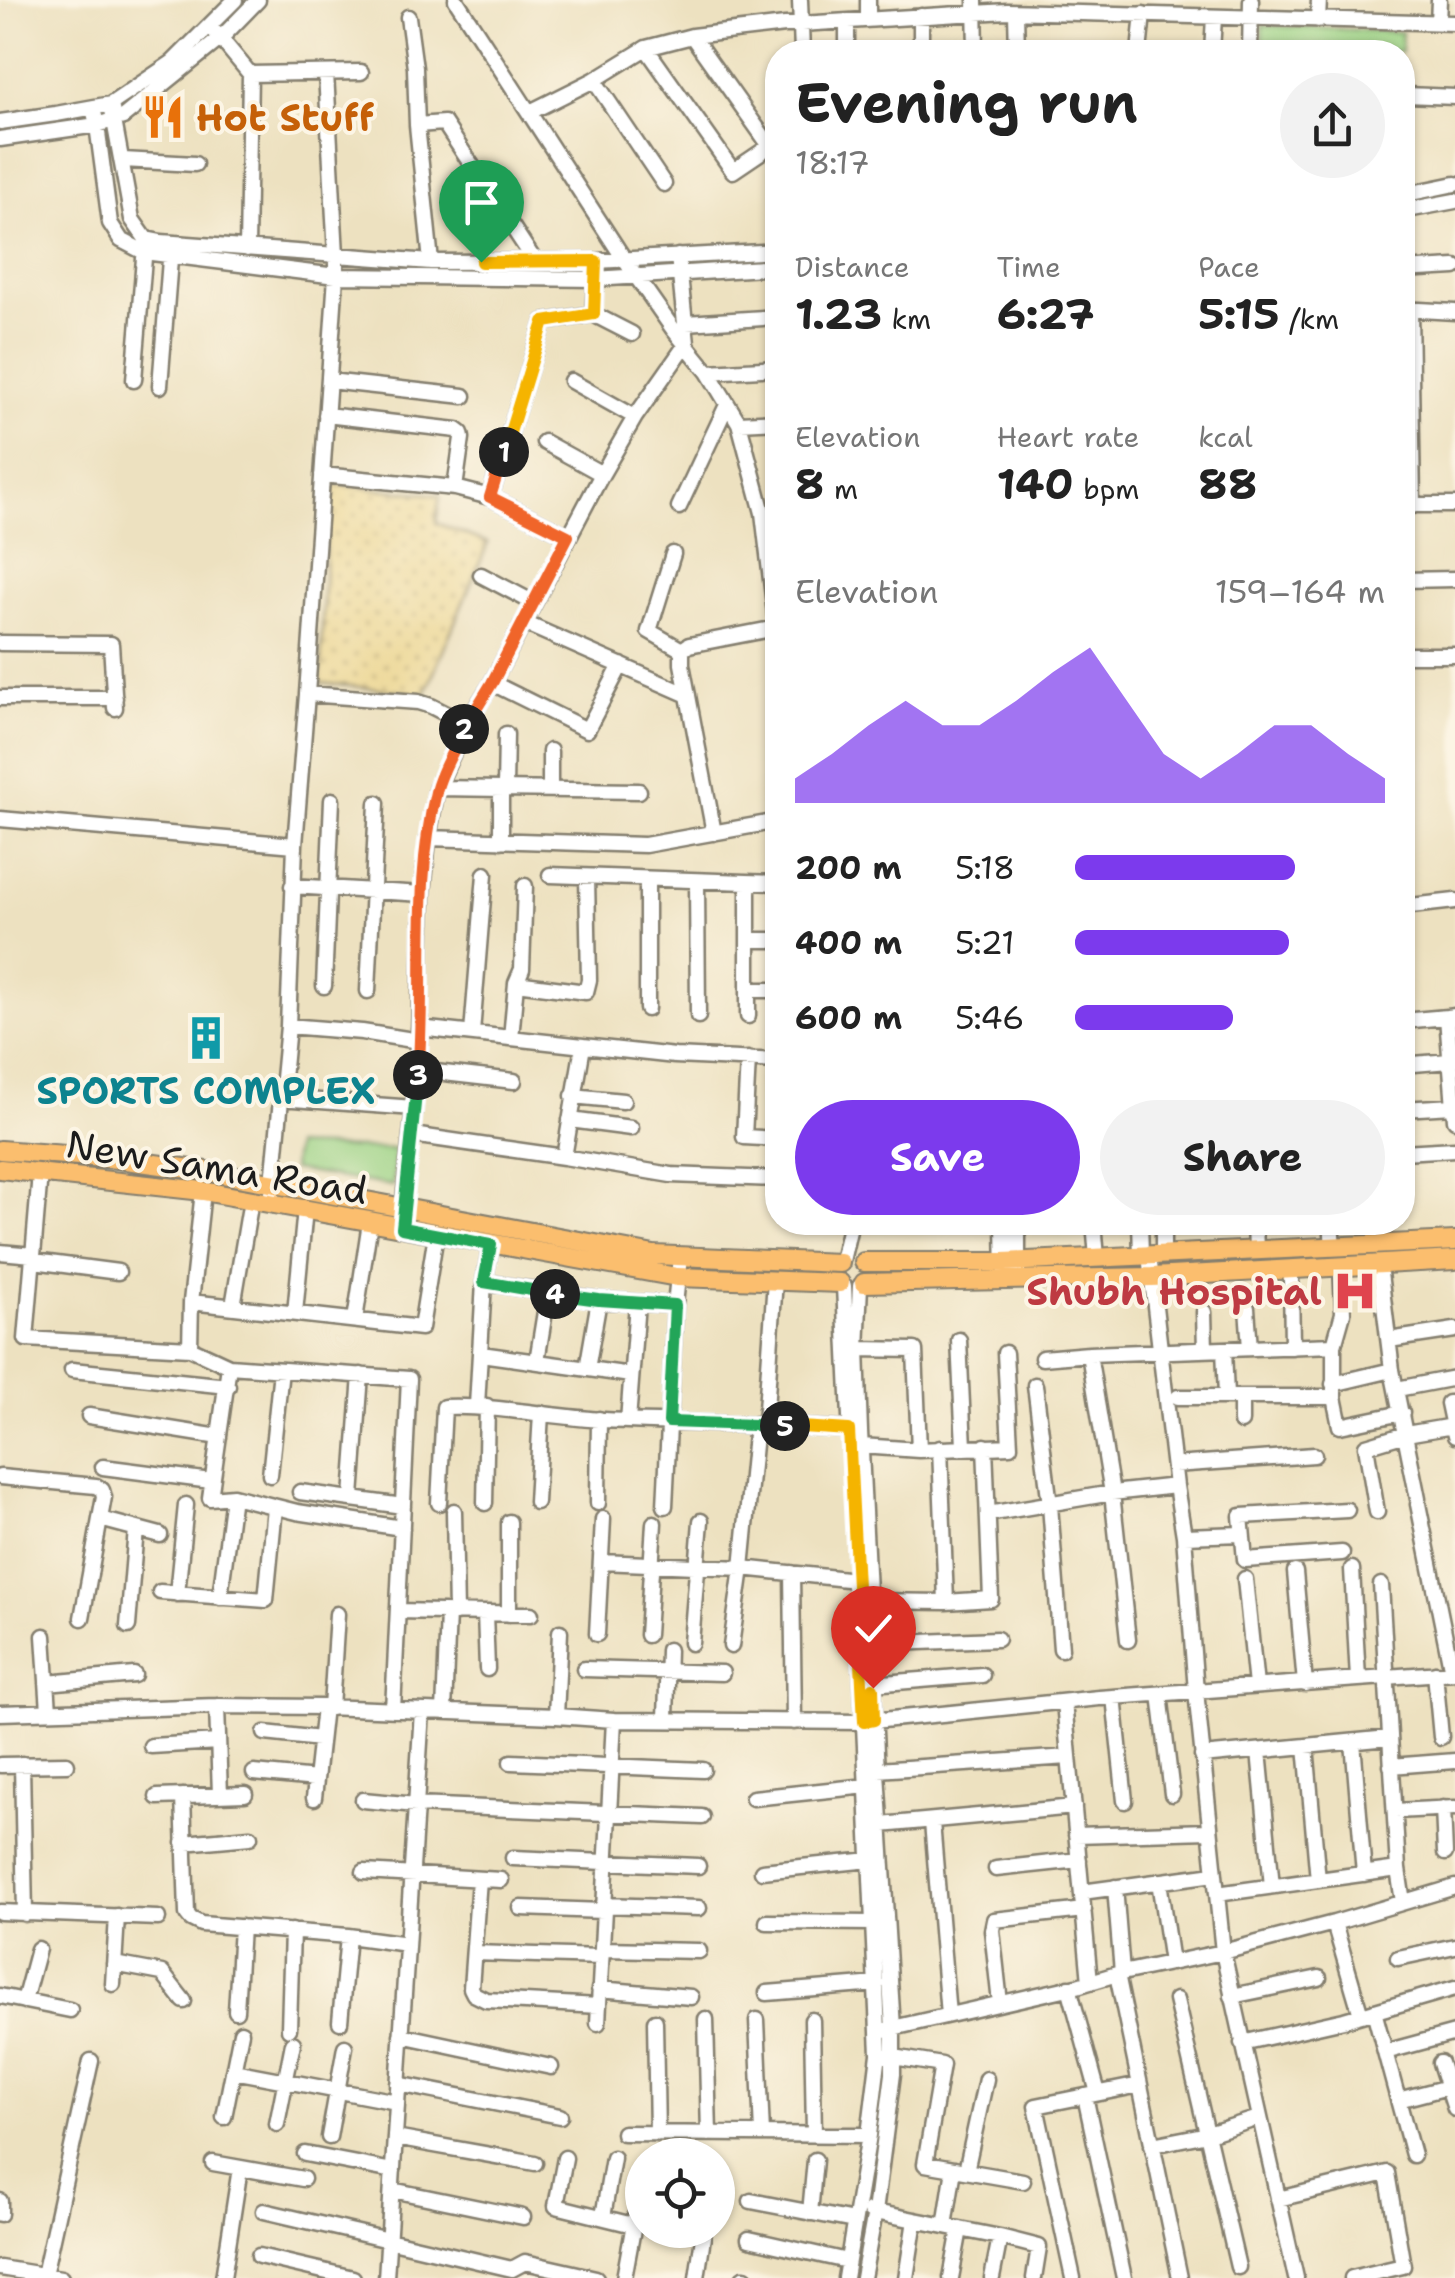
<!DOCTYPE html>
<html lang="en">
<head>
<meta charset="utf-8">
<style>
  body { margin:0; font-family:"Shantell Sans",sans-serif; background:#f2f2f2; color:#222; height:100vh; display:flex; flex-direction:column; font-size:38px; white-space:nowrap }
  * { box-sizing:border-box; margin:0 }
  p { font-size:32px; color:#767676 }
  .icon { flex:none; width:55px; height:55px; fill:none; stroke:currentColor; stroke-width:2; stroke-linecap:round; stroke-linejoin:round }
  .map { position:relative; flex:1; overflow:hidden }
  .drawer { position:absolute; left:765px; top:40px; width:650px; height:1195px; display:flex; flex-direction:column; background:#fff; border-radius:40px; box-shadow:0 2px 8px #0004 }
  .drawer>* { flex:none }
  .fabs { position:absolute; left:625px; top:2138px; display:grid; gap:20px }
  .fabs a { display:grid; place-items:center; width:110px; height:110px; border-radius:50%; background:#fff; box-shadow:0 2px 8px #0004; font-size:50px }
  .pin { position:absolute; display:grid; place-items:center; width:85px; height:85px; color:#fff; margin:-102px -42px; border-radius:50% 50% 50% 0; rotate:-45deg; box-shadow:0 0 10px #0007 }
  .pin .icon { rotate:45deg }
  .km { position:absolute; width:50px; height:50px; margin:-25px; border-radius:50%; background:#222; color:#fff; font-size:28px; line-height:50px; text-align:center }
  .round { display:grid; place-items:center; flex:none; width:105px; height:105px; border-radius:52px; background:#f2f2f2 }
  .overview { display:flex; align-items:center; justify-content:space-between; height:170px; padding:0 30px }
  h1 { font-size:55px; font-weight:700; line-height:75px }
  .figures { display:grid; grid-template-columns:repeat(3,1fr); gap:15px; height:170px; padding:10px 30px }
  .figures div { display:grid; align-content:center }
  .figures b { font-size:42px; font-weight:700 }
  .figures small { font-size:28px; font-weight:400 }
  .figures p { font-size:28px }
  .chart { height:280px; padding:20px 30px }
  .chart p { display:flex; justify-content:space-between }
  .chart svg { width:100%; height:180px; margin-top:10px; fill:#7c3aed; opacity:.7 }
  .primary-button { display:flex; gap:20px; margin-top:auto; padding:20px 30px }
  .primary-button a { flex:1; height:115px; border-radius:60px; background:#7c3aed; color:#fff; font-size:40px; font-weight:700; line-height:115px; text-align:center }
  .primary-button a+a { background:#f2f2f2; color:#222 }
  ul { padding:0 30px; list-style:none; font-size:32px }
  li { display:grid; grid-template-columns:160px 120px 1fr; align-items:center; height:75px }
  li i { height:25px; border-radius:12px; background:#7c3aed }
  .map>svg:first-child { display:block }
</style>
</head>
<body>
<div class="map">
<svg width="1455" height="2278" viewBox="0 0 1455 2278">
  <defs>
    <pattern id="sand-dots" width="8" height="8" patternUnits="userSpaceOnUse" patternTransform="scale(2.5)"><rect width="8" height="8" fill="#eeda9e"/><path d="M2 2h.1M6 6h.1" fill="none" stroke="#ccba88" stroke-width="1.8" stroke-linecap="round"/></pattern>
  </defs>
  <rect width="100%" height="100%" fill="#fcf5e5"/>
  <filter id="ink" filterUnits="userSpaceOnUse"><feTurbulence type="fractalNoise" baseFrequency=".01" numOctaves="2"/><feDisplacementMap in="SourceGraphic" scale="20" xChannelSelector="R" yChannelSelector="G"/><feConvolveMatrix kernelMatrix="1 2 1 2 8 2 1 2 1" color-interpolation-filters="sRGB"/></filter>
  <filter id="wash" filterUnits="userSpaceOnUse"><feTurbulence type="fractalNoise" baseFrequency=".0048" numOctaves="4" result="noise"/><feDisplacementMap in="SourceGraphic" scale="40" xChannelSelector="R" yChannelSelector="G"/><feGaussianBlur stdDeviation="2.25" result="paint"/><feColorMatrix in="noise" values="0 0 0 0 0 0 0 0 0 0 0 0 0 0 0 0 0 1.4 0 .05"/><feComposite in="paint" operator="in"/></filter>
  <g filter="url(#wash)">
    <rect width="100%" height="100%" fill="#ede1c0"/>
    <path fill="url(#sand-dots)" stroke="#857b5d" stroke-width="2.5" d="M 328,484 L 440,495 L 436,523 L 488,543 L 425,694 L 320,683 Z"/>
    <path fill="#9bd284" stroke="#5c7750" stroke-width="2.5" d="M 1262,25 L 1402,32 L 1401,52 L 1262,52 Z
      M 294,1146 L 395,1149 L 393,1186 L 292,1170 Z"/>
  </g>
  <g filter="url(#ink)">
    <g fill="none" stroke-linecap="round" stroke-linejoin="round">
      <g stroke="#847e6e" stroke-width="19">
        <path id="minor" d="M 456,0 L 624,259 L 673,329 L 708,372 L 739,423 L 763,513 L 778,639
          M 800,0 L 802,52
          M 868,0 L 868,20
          M 975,0 L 976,52
          M 1016,12 L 1017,52
          M 921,16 L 921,52
          M 408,17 L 415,68 L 417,125 L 431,262
          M 1318,20 L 1319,0
          M 847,22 L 847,52
          M 1438,22 L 1439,0
          M 216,33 L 250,74 L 361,72
          M 646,48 L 733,171 L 770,146 L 692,36
          M 1139,52 L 1143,14
          M 1212,52 L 1214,17
          M 1250,52 L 1251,0
          M 594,80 L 664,184
          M 1406,95 L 1455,97
          M 111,104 L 132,219 L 146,239 L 161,242 L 431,262 L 596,261 L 778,251
          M 93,108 L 97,125 L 110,223 L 121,240 L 144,252 L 336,276 L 595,279 L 778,267
          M 530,112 L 594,80 L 646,48 L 692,36 L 785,25 L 1007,11 L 1455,23
          M 0,122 L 56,114 L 111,104 L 173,62 L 235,0
          M 417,125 L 444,123 L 536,263
          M 0,139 L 97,125 L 123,117 L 221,38 L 258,0
          M 123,160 L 195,164
          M 1402,195 L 1455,184
          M 1402,211 L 1455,201
          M 247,249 L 250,74
          M 1402,270 L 1455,267
          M 1402,309 L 1455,312
          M 1410,309 L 1413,506
          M 593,314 L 632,334
          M 686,323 L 778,317
          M 708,372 L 778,368
          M 134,380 L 145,246
          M 329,381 L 464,396
          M 571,381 L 635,417
          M 160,386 L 171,247
          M 326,415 L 457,430 L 461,433 L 462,438 L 455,488
          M 739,423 L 778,421
          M 544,442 L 602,474
          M 322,475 L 455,488 L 490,497 L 568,536
          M 490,497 L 544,322 L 593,314 L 596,272
          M 1402,505 L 1455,505
          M 679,507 L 727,405
          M 673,554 L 649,631 L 682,650
          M 481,575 L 534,603
          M 1402,580 L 1455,579
          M 524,623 L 688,695
          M 0,643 L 111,644 L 115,708
          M 1402,655 L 1455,655
          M 492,683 L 587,730 L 621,665
          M 307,694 L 418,702 L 431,706 L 466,724
          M 0,698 L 115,698
          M 437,788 L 639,791
          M 505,790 L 506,734
          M 550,790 L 550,751
          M 0,819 L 295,845
          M 714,833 L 682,664 L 682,650 L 689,645 L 776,628
          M 428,838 L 645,845 L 778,821
          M 501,841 L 501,790
          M 550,875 L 778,883
          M 697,881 L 698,1016
          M 748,884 L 748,1016
          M 292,886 L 423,894
          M 1402,907 L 1455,901
          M 749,940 L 778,940
          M 1402,967 L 1403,969
          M 516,983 L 586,992 L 589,980 L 587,877
          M 324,986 L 332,800
          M 748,990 L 778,990
          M 368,991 L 377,803
          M 647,1009 L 647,880
          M 1455,1016 L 1447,1017 L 1455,1120
          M 1402,1021 L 1447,1017
          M 288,1026 L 362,1032 L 419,1041
          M 419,1028 L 675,1056 L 778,1061
          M 472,1033 L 485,874
          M 511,1038 L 516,983 L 522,969 L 525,886
          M 583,1046 L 564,1157 L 671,1175 L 778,1179
          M 748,1059 L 744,1137 L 778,1139
          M 1402,1065 L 1449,1061
          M 418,1070 L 514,1081
          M 573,1096 L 623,1101
          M 280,1098 L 414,1108
          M 1402,1109 L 1453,1106
          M 570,1120 L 631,1128
          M 412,1135 L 564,1157
          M 1402,1152 L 1455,1149
          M 40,1173 L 26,1339 L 190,1348
          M 203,1191 L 191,1302 L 190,1348 L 229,1366 L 409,1379 L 393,1710
          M 271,1204 L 288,1026 L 295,845 L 307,694 L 336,276 L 336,255 L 326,73
          M 1004,1222 L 1005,1281
          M 1018,1222 L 1018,1272
          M 1094,1222 L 1097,1258
          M 1140,1222 L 1141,1256
          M 1163,1222 L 1163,1255
          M 1255,1222 L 1256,1251
          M 1331,1222 L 1333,1247
          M 401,1228 L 418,1070 L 423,894 L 428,838 L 437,788 L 466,724 L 492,683 L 602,474 L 635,417 L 687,343 L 678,256
          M 0,1252 L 33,1255
          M 1149,1255 L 1176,1486 L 1184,1536 L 1196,1691 L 1223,1952 L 1296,2278
          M 34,1261 L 118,1272
          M 842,1261 L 851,1222
          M 1379,1265 L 1392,1370 L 1418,1499
          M 1341,1267 L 1343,1313 L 1334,1345 L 1334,1397 L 1340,1426 L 1402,1413
          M 1291,1278 L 1292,1347
          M 484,1282 L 599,1300 L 675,1305
          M 844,1286 L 879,2054 L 869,2135 L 845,2278
          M 860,1286 L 857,1349 L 860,1431 L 877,1772 L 893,2028 L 893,2074 L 875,2212 L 863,2278
          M 191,1302 L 421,1328 L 436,1234
          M 233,1306 L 251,1200
          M 1247,1308 L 1250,1348
          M 1204,1312 L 1205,1350
          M 295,1313 L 305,1209
          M 355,1320 L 370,1222
          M 959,1340 L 964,1447
          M 1389,1340 L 1455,1330
          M 857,1349 L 915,1350 L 919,1450
          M 1224,1349 L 1226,1396
          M 481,1354 L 631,1375
          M 1089,1354 L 1112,1493 L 1128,1640
          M 1042,1358 L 1089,1354 L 1334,1345
          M 537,1361 L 548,1293
          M 229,1366 L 210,1498 L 233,1496 L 297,1512 L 402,1528
          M 587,1369 L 599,1300
          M 72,1370 L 228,1386
          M 1333,1384 L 1392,1370
          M 1035,1385 L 1050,1505 L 1061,1649
          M 1397,1389 L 1455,1378
          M 1178,1397 L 1334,1397
          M 1241,1397 L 1241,1422
          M 1455,1403 L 1448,1403 L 1455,1436
          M 477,1406 L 484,1282 L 491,1245
          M 89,1416 L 219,1437
          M 628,1421 L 637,1303
          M 765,1424 L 775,1280
          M 861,1446 L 919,1450 L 1010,1446 L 1005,1353
          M 940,1448 L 946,1602
          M 1174,1465 L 1314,1455
          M 103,1467 L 211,1481
          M 270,1475 L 281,1370
          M 0,1477 L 96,1486 L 102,1490 L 104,1497 L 82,1618
          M 300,1492 L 403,1506
          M 352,1497 L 361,1375
          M 536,1502 L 541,1413
          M 439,1503 L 444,1407 C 498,1405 550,1417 604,1420 C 686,1424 767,1424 849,1430
          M 485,1503 L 487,1406
          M 598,1503 L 599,1419
          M 1418,1504 L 1452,1672
          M 665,1506 L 675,1305 L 680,1257
          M 454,1511 L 456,1613
          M 1377,1512 L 1366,1446 L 1406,1434 L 1453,1426
          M 988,1514 L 1112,1493 L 1176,1486
          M 100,1519 L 160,1535
          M 509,1522 L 509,1614
          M 1184,1536 L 1242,1534
          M 1342,1553 L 1245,1560 L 1241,1516 L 1347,1510
          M 601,1562 L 742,1568 L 856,1580
          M 1352,1569 L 1358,1679
          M 1295,1572 L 1305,1684
          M 792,1573 L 794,1722
          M 1245,1579 L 1256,1686
          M 1381,1585 L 1398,1869 L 1403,1902
          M 160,1592 L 266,1600 L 275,1507
          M 177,1594 L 186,1505
          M 220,1597 L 233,1496
          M 868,1601 L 946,1602 L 991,1599 L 985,1446
          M 398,1611 L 531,1614
          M 485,1613 L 487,1669
          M 128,1626 L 136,1529
          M 597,1634 L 603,1519
          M 647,1635 L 654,1523
          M 44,1636 L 49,1711
          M 691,1643 L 701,1521
          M 870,1644 L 997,1639
          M 731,1646 L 742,1568 L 756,1424
          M 584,1669 L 722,1673
          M 1435,1673 L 1441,1737
          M 47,1683 L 134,1675
          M 872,1684 L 982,1675
          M 1160,1694 L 1172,1794
          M 1114,1697 L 1125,1801
          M 1064,1702 L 1090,1982
          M 217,1706 L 220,1795
          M 331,1708 L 337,1614
          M 444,1712 L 448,1613
          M 0,1713 L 217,1706 L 324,1707 L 556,1716 L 614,1720 L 863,1722 L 1099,1698 L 1455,1672
          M 556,1716 L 560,1632
          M 666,1719 L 668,1650
          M 265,1733 L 320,1739
          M 1353,1742 L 1364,1874
          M 151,1746 L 218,1742
          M 1306,1746 L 1318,1880
          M 1259,1751 L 1272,1886
          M 1202,1756 L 1389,1738
          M 511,1762 L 703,1770
          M 22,1764 L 25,1914
          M 0,1765 L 67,1764
          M 1391,1766 L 1455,1761
          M 877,1770 L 1069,1757
          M 254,1773 L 316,1779
          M 183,1796 L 187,1914 L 191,1919 L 201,1924 L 348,1936 L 407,1944
          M 157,1797 L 245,1794
          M 314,1798 L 324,1707
          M 753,1798 L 867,1786
          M 363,1800 L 416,1805 L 702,1817
          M 1443,1808 L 1445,1853
          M 1395,1811 L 1455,1808
          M 932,1822 L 948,2015
          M 881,1825 L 1074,1807
          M 1076,1835 L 1209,1831
          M 184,1843 L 250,1837
          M 513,1858 L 698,1866
          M 996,1869 L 1079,1860
          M 762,1871 L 870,1860
          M 364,1872 L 501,1880
          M 479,1879 L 471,1988 L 474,1994 L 486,2000 L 599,2006
          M 1159,1881 L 1171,1963
          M 1115,1887 L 1122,1973
          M 1082,1892 L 1214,1874
          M 1217,1894 L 1398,1869
          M 603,1905 L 699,1908
          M 521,1908 L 603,1911
          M 0,1912 L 158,1918
          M 767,1922 L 873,1923
          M 1334,1923 L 1361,2015
          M 602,1949 L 699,1951
          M 474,1953 L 601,1957
          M 1398,1958 L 1455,1946
          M 114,1964 L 162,1973 L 184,2001
          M 1117,1974 L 1180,2278
          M 113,1984 L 117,1916
          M 1069,1987 L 1098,2093
          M 599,1989 L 691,1997
          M 767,1993 L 877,1984
          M 0,1996 L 70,2010
          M 1232,1996 L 1319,1978
          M 1176,2000 L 1238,2267
          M 24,2001 L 38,1949
          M 1000,2003 L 992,1930 L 994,1920 L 1084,1910
          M 236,2011 L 241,1927
          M 1374,2011 L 1413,2155
          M 706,2019 L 709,2134
          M 757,2020 L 762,2134
          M 812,2020 L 814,2135
          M 655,2021 L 657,2134
          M 340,2022 L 348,1936
          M 598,2023 L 614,1720
          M 289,2029 L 292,1931
          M 884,2030 L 1077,1986 L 1117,1974 L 1223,1952 L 1334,1923 L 1455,1887
          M 401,2035 L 551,2067
          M 1242,2043 L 1344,2020 L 1455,1988
          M 1385,2052 L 1455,2033
          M 888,2056 L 942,2065 L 925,2164 L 1023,2181
          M 1440,2063 L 1455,2109
          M 233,2071 L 397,2102
          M 398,2084 L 560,2116
          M 1085,2096 L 1124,2278
          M 1398,2100 L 1448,2087
          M 224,2117 L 241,2032
          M 277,2124 L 293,2043
          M 623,2133 L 869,2135
          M 329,2137 L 345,2047
          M 395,2138 L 535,2163
          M 1152,2145 L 1208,2134 L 1259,2118
          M 305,2154 L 393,2171
          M 565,2158 L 556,2206 L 633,2225
          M 213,2163 L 303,2179
          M 966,2171 L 986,2079
          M 392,2190 L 523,2217
          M 1278,2199 L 1387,2173 L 1403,2266 L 1352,2278
          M 0,2201 L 0,2214
          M 751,2201 L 854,2221
          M 264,2211 L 512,2269 L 525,2262 L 596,2278
          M 870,2211 L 1000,2237 L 1039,2247 L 1034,2278
          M 810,2213 L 815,2160
          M 603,2217 L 613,2158
          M 945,2226 L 954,2169
          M 749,2239 L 847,2261
          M 259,2256 L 353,2278
          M 0,2268 L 61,2278
          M 44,2275 L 91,2061
          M 223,2278 L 240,2168
          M 386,2278 L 422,1711
          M 624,2278 L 638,2202 L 642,2203
          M 697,2278 L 704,2230
          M 743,2278 L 745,2278
          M 906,2278 L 915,2220
          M 951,2278 L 960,2229
          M 992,2278 L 1000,2237
          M 1073,2278 L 1036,2106 L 1140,2085"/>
      </g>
      <g stroke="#847e6e" stroke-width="22">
        <path id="major" d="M 0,1150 L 118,1159 L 206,1171 L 654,1255 L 840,1263
          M 0,1169 L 203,1191 L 677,1277 L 840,1283
          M 864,1262 L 1004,1262 L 1455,1241
          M 864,1283 L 1152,1277 L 1455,1260"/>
      </g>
      <use href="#minor" stroke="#fff" stroke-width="14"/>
      <use href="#major" stroke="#fbbe6e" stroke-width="18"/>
    </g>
  </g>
  <g fill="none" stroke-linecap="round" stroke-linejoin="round" filter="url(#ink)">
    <g stroke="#fff" stroke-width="20">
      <path id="split-1" d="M 481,262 L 596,261 L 594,314 L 544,322 L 504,452"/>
    </g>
    <g stroke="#fff" stroke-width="20">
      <path id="split-2" d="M 464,729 L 492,683 L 568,536 L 490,497 L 504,452"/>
    </g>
    <g stroke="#fff" stroke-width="20">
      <path id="split-3" d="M 418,1075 C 426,981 413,884 436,792 C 441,770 455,749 464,729"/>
    </g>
    <g stroke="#fff" stroke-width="20">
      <path id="split-4" d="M 418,1075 L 402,1228 L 491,1245 L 484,1282 L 555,1294"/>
    </g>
    <g stroke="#fff" stroke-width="20">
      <path id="split-5" d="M 555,1294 L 599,1300 L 675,1305 L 669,1422 L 785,1426"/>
    </g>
    <g stroke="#fff" stroke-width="20">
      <path id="split-6" d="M 785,1426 L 849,1430 L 864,1722 L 874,1720 L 873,1688"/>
    </g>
    <use href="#split-1" stroke="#f5b400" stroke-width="12"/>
    <use href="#split-2" stroke="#f0652b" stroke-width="12"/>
    <use href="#split-3" stroke="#f0652b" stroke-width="12"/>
    <use href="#split-4" stroke="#22a559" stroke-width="12"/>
    <use href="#split-5" stroke="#22a559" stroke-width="12"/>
    <use href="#split-6" stroke="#f5b400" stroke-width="12"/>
  </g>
  <defs>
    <g id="restaurant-bare" transform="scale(3.45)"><path d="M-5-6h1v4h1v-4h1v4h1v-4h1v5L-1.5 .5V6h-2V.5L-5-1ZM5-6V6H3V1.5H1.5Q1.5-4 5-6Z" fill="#e8710a" stroke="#fcf5e5" stroke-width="2.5" paint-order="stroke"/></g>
    <g id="building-bare" transform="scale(3.45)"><path d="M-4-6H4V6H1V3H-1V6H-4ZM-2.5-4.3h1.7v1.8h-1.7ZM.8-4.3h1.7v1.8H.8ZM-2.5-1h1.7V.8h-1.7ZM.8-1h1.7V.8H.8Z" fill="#0f9aa8" stroke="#fcf5e5" stroke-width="2.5" paint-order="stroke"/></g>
    <g id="hospital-bare" transform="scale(3.45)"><path d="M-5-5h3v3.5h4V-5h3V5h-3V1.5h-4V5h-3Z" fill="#e0444e" stroke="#fcf5e5" stroke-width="2.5" paint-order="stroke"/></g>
  </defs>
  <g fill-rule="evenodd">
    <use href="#restaurant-bare" x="163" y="117"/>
    <use href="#building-bare" x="206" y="1038"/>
    <use href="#hospital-bare" x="1355" y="1291"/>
  </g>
  <g text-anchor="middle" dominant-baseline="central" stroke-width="8" stroke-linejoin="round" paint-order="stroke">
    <g font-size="38" font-weight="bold" fill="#c56008" stroke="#fcf5e5" text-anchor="start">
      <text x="196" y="117">Hot Stuff</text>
    </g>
    <g font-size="38" font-weight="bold" fill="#0d838f" stroke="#fcf5e5">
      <text x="206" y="1090">SPORTS COMPLEX</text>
    </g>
    <g font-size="38" fill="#1c1c1c" stroke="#fcf5e5">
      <text transform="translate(217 1167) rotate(9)">New Sama Road</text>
    </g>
    <g font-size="38" font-weight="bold" fill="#be3a42" stroke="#fcf5e5" text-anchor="end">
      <text x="1322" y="1291">Shubh Hospital</text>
    </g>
  </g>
</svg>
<div class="fabs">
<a><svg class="icon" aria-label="locate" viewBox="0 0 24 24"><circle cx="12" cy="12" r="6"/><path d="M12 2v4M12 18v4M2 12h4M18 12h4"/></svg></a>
</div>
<div class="pin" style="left:481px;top:262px;background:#1e9e55"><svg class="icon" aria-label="arrive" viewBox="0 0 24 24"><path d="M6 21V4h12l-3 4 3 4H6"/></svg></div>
<div class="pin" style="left:873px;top:1688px;background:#d93025"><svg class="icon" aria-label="check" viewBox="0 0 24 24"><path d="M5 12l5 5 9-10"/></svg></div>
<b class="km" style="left:504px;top:452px">1</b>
<b class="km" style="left:464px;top:729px">2</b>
<b class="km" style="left:418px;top:1075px">3</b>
<b class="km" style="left:555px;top:1294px">4</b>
<b class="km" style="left:785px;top:1426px">5</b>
<section class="drawer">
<div class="overview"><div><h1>Evening run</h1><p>18:17</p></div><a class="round"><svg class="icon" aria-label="share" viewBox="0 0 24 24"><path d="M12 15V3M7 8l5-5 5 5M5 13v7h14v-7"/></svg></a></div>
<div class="figures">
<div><p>Distance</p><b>1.23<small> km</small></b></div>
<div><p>Time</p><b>6:27</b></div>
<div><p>Pace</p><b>5:15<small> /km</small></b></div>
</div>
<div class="figures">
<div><p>Elevation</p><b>8<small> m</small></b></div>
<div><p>Heart rate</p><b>140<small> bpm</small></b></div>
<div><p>kcal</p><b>88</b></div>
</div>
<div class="chart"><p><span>Elevation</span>159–164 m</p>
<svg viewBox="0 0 160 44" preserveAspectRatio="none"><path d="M0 44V38L10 32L20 25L30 19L40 25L50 25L60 19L70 12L80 6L90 19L100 32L110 38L120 32L130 25L140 25L150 32L160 38V44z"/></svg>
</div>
<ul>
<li><b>200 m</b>5:18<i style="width:71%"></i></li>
<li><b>400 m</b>5:21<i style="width:69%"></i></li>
<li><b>600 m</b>5:46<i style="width:51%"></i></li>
</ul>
<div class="primary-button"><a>Save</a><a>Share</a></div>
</section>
</div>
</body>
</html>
